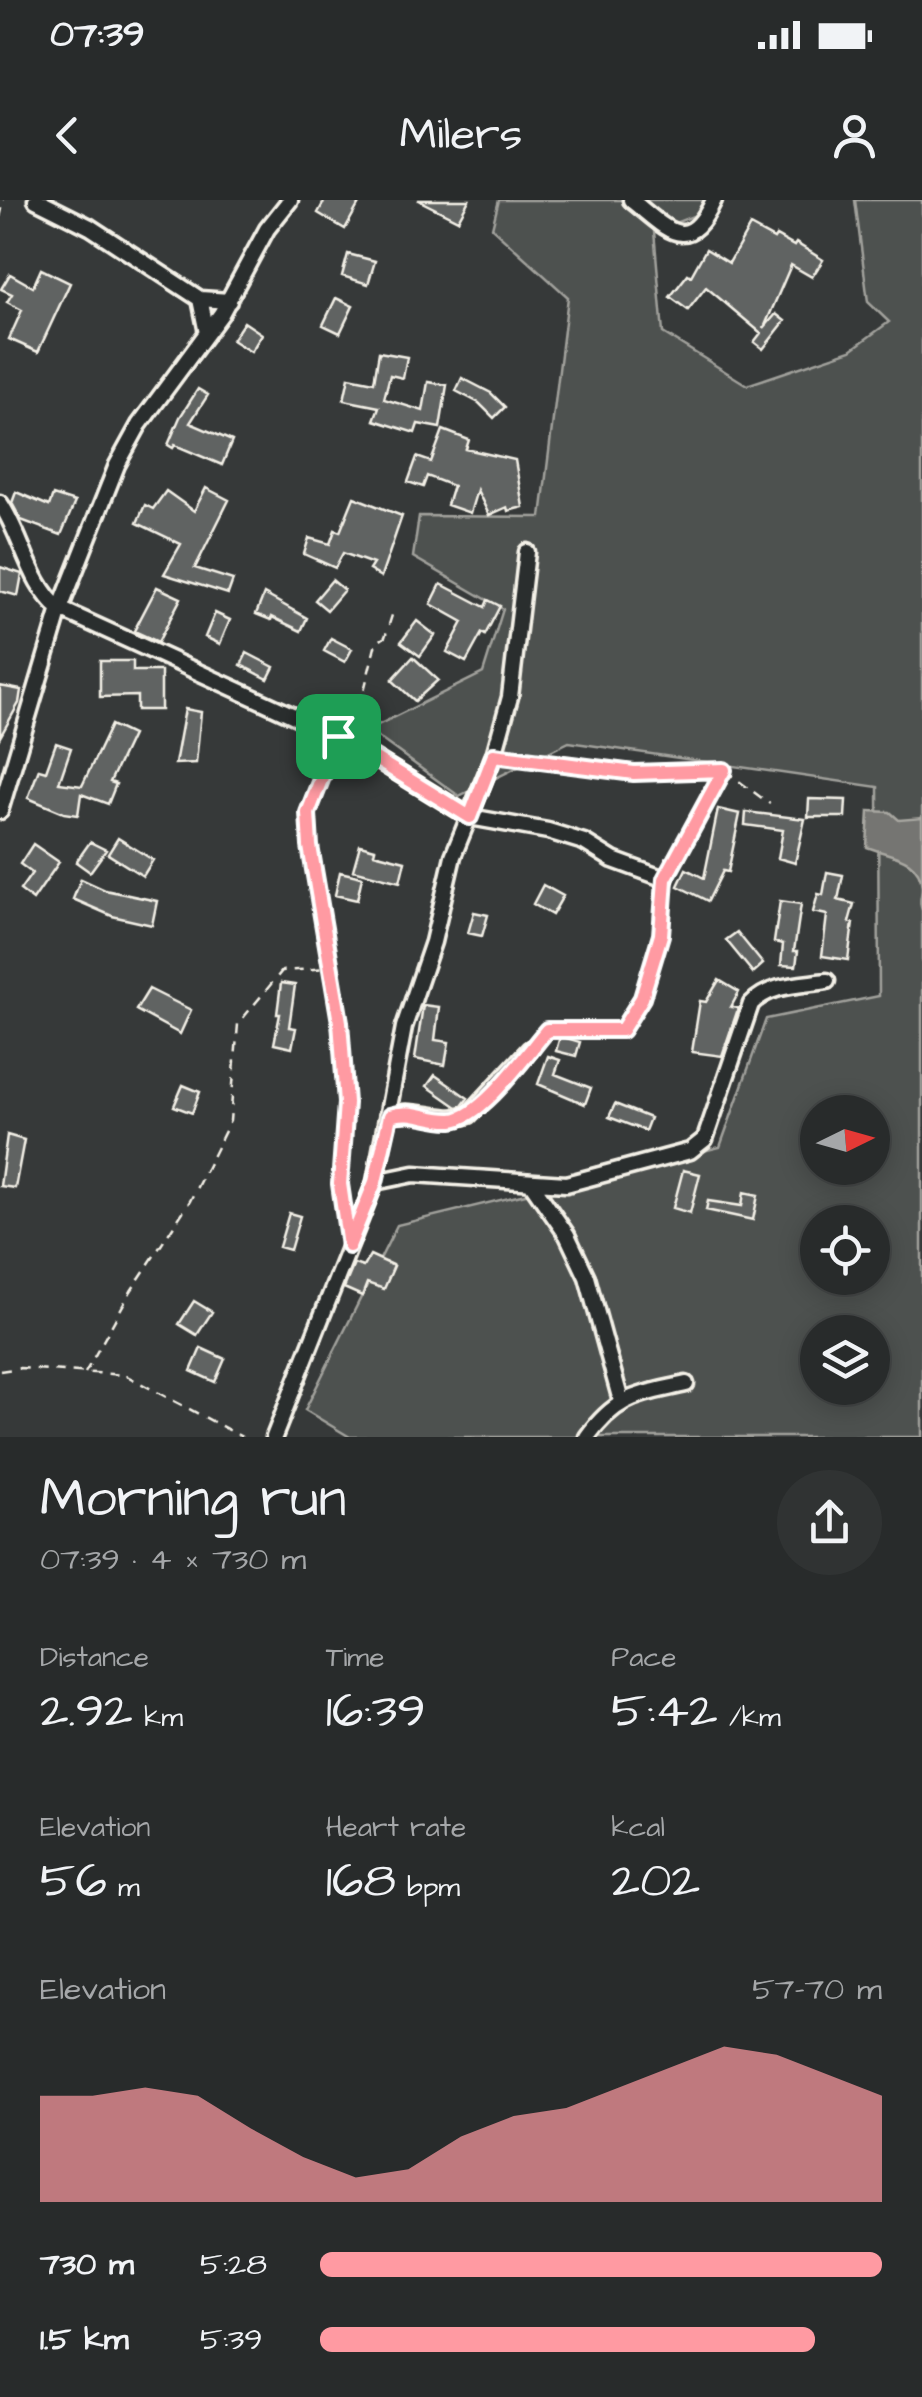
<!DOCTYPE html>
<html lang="en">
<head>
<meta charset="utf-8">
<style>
  body { margin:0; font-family:"Architects Daughter",sans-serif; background:#303333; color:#f1f3f6; height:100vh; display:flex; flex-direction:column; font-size:38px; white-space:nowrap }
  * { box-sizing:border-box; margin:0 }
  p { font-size:32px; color:#a5a7a9 }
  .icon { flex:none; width:55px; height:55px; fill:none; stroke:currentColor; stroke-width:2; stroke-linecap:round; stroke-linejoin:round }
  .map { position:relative; height:1237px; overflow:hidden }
  .sheet { display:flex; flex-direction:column; background:#282b2b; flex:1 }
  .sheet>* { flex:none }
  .needle { width:65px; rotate:85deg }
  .fabs { position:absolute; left:800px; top:895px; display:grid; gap:20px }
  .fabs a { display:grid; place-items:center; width:90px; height:90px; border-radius:50%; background:#282b2b; box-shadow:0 5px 25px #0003,0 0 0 2px #444747; font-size:50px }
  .pin { position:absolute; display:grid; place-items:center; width:85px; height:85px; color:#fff; margin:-42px; border-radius:20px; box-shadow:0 5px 15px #0006 }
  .round { display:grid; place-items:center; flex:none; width:105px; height:105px; border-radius:52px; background:#303333 }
  .summary { display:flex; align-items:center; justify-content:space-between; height:170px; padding:0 40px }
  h1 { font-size:55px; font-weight:600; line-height:75px }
  .metrics { display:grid; grid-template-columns:repeat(3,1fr); gap:15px; height:170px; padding:10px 40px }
  .metrics div { display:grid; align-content:center }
  .metrics b { font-size:50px; font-weight:600 }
  .metrics small { font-size:28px; font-weight:400 }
  .metrics p { font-size:28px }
  .chart { height:280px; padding:20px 40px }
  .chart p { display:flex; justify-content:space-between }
  .chart svg { width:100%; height:180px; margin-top:10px; fill:#ff9aa2; opacity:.7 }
  ul { padding:0 40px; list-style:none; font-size:32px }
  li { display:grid; grid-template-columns:160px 120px 1fr; align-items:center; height:75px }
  li i { height:25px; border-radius:12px; background:#ff9aa2 }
  .status { display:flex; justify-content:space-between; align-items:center; height:70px; padding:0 50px; background:#282b2b; direction:ltr }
  .status svg { height:28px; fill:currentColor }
  header { display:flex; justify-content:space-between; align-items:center; height:130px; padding:0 40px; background:#282b2b; font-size:45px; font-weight:600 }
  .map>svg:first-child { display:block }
</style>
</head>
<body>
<div class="status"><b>07:39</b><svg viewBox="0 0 49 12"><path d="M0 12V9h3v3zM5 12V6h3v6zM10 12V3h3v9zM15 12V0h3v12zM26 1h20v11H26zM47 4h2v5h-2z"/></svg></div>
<header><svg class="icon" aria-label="back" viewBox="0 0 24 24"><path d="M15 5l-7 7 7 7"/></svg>Milers<svg class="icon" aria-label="person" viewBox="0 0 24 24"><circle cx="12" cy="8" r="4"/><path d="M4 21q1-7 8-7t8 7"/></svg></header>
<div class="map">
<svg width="922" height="1237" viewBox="0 0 922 1237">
  <rect width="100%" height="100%" fill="#363939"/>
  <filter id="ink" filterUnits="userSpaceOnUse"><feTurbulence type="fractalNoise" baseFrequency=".01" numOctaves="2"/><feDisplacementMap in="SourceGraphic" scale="20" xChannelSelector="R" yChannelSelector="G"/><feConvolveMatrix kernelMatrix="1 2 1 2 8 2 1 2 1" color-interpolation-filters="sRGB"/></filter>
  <g filter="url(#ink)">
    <path fill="#4e514f" stroke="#a1a19c" stroke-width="2.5" fill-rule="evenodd" d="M 499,0 L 720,0 L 714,8 L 654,31 L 663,133 L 747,185 L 851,150 L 889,122 L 868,102 L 855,0 L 922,0 L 922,1237 L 350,1237 L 305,1210 L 397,1025 L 720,947 L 766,819 L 879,796 L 878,587 L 569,542 L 459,596 L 368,530 L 483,473 L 503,409 L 413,357 L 419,316 L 541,317 L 568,97 L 492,28 ZM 818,912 L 872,912 L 872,968 L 818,968 ZM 818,1022 L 872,1022 L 872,1078 L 818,1078 ZM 818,1132 L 872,1132 L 872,1188 L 818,1188 Z"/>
    <path fill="#757572" stroke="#a8a7a1" stroke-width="2.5" d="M 869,611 L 890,612 L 899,620 L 922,618 L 922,710 C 918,700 922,697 922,687 C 920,656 889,656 867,647 Z"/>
    <path fill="#616362" stroke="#f4f1e8" stroke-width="2.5" d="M 325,0 L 361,0 L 345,29 L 318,13 Z
      M 418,0 L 469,0 L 458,20 Z
      M 750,26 L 774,39 L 776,36 L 794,46 L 796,43 L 823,60 L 812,77 L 791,65 L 764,128 L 776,114 L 785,121 L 763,149 L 754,142 L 761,133 L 706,87 L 688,110 L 670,97 L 688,74 L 691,76 L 706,49 L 729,63 Z
      M 348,54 L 375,61 L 368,84 L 342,76 Z
      M 41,69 L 70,83 L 38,152 L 9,139 L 22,110 L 7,102 L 12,94 L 1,89 L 10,74 L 33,87 Z
      M 336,98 L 353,106 L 340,133 L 323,125 Z
      M 244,122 L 262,134 L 251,152 L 232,140 Z
      M 379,152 L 407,157 L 403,178 L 390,175 L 384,199 L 423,211 L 428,182 L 447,185 L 440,228 L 418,224 L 415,233 L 374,220 L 379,207 L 344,200 L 349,177 L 374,182 Z
      M 462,178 L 491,193 L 505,207 L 494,218 L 479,203 L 456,191 Z
      M 198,189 L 208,195 L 190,223 L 232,241 L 222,265 L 175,245 L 173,248 L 168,245 L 180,217 Z
      M 443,230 L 469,240 L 466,249 L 515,260 L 523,307 L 508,311 L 507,307 L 489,315 L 477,290 L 470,313 L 447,305 L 453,286 L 427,276 L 423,287 L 408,282 L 417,257 L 431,262 Z
      M 206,288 L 229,300 L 195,368 L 233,380 L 228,394 L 164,374 L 181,344 L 137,323 L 145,305 L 153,309 L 166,291 L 194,311 Z
      M 16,292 L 49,306 L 53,295 L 75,302 L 61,335 L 21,320 L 12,303 Z
      M 354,297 L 402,316 L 381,377 L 369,370 L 373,364 L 343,353 L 335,368 L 304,354 L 309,338 L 330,344 L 335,330 L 340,332 Z
      M 0,367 L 22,374 L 18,396 L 0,391 Z
      M 332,380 L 344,390 L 327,410 L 315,400 Z
      M 441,384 L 485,407 L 488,400 L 500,406 L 485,435 L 482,433 L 466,462 L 447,452 L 463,422 L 431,404 Z
      M 157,387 L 181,398 L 158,442 L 134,431 Z
      M 264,394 L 307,418 L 301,431 L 272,417 L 271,420 L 256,414 Z
      M 215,413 L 230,420 L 220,444 L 205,437 Z
      M 417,421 L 435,435 L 420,456 L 401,442 Z
      M 331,438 L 352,449 L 345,462 L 324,451 Z
      M 247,453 L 274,467 L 268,479 L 241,465 Z
      M 413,457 L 438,480 L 415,501 L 392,480 Z
      M 100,461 L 133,461 L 133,471 L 161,471 L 161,510 L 137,510 L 137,496 L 100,497 Z
      M 0,486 L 21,490 L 19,503 L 0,537 Z
      M 185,509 L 201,512 L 196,563 L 175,564 Z
      M 111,525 L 132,535 L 110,582 L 116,584 L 108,604 L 81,594 L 78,615 L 64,613 L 28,598 L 39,569 L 46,571 L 56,543 L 71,548 L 59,583 L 82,586 Z
      M 809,599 L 846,600 L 845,617 L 808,617 Z
      M 718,609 L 740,614 L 728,672 L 723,671 L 708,701 L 678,686 L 686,669 L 704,678 Z
      M 746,612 L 805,619 L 795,663 L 778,658 L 783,630 L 745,625 Z
      M 118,638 L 153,660 L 143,676 L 108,654 Z
      M 90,642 L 106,650 L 90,672 L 76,662 Z
      M 33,644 L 59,662 L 33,700 L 20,690 L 32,673 L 20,664 Z
      M 360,645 L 375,649 L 374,653 L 405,661 L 400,682 L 353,670 Z
      M 340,672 L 362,677 L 357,700 L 335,695 Z
      M 827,672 L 843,675 L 838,700 L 854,704 L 849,722 L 853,723 L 848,760 L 822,756 L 827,715 L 813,712 L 818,694 L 823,695 Z
      M 81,679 L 105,690 L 157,701 L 152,725 L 112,716 L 73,699 Z
      M 543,685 L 563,696 L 552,715 L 533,704 Z
      M 780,701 L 801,704 L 794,751 L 798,751 L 796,766 L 781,765 L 783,744 L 774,742 Z
      M 474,712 L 488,715 L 482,736 L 468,733 Z
      M 737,732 L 763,764 L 753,773 L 726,740 Z
      M 719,780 L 739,792 L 731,807 L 738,808 L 737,812 L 722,856 L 692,852 L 700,801 L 706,802 Z
      M 281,783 L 295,785 L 289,827 L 296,828 L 292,848 L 274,844 L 280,814 L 277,814 Z
      M 149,789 L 191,810 L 180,834 L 136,810 Z
      M 423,805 L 439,807 L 435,840 L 449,842 L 445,865 L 415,859 Z
      M 560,836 L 580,842 L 576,856 L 556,851 Z
      M 548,856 L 560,860 L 555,874 L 591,888 L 585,904 L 538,884 Z
      M 435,875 L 468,898 L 462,906 L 457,907 L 427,886 Z
      M 183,885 L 200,892 L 192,913 L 174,906 Z
      M 615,904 L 650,918 L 645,931 L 609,917 Z
      M 7,935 L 24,940 L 15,988 L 0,986 Z
      M 683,970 L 700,974 L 690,1013 L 673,1008 Z
      M 744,992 L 758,995 L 753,1020 L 706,1010 L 708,1001 L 742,1006 Z
      M 289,1013 L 300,1016 L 290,1050 L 279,1047 Z
      M 370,1055 L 394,1066 L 384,1089 L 367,1083 L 362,1096 L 344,1088 L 354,1064 L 363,1067 Z
      M 194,1101 L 212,1112 L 197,1135 L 179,1124 Z
      M 201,1148 L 225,1159 L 215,1182 L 191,1171 Z"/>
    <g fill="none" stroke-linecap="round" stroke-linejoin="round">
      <g stroke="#f4f1e8" stroke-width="21">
        <path id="minor" d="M 36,0 L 90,27 L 200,99 L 229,101
          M 631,0 C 668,29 687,57 714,0
          M 200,99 L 207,133
          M 0,303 C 22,335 30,386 60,409 L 338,536 L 470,617 L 548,631 L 584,642 L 613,660 L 665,679
          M 0,611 L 60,409 L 117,265 L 139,225 L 221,114 L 267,29 L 290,0
          M 390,915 C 417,907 441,924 469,915 L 530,849
          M 375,982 L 414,974 L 566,984 L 690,951 L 705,939 L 751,804 C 770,784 800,785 827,781
          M 531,983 L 567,1035 L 587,1077 L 621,1201
          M 274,1237 L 375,982 L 404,827 L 433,742 L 453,656 L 494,555 L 510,497 L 527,352
          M 587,1237 C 617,1195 639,1195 686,1184"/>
      </g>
      <path stroke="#f4f1e8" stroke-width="2.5" stroke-dasharray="10 8" stroke-linecap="butt" d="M 0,18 L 4,0
        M 348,522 L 364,491 L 376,443 L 385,437 L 393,412
        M 510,557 L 634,573 L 724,570 L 770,604
        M 672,666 L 724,570
        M 330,770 L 340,822 L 346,903 L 339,965 L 344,1020
        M 540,837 L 547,830 L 622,830 C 649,787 661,743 664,692
        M 0,1171 L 19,1168 L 125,1175 L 242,1237
        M 85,1173 L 131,1091 L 190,1001 L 230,921 L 238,824 L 282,771 L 330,768 L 309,646 L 309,613 L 332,550"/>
      <use href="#minor" stroke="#2a2d2e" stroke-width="14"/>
    </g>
  </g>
  <g fill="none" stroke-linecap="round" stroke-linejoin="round" filter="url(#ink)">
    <g stroke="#fff" stroke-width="20">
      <path id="route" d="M 338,536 L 470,617 L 494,555 L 634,573 L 724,570 L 665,679 L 661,735 L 642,798 L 622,830 L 547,830 C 527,853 482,918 452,920 C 429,921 412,908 390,916 L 375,982 L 349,1046 L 340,984 L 346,903 L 340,822 L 310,646 L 308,613 Z"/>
    </g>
    <use href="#route" stroke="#ff9aa2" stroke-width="12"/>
  </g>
</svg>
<div class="fabs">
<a><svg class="needle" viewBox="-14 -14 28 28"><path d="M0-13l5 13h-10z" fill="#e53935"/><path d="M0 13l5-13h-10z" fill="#a5a7a9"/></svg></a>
<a><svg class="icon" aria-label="locate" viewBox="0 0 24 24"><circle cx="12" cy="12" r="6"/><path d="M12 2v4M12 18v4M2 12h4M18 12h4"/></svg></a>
<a><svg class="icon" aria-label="layers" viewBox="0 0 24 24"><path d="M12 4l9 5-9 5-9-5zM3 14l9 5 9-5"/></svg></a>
</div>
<div class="pin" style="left:338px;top:536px;background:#1e9e55"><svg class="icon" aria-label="arrive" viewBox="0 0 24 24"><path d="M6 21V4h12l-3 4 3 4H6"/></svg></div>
</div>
<section class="sheet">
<div class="summary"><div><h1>Morning run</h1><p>07:39 · 4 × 730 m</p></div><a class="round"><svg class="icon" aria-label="share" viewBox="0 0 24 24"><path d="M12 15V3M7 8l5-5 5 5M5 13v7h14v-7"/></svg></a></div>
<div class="metrics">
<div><p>Distance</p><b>2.92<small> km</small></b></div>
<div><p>Time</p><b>16:39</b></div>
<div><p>Pace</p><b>5:42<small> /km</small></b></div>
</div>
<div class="metrics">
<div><p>Elevation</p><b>56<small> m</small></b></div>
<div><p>Heart rate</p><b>168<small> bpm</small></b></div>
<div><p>kcal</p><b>202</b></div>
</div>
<div class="chart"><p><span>Elevation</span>57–70 m</p>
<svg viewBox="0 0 160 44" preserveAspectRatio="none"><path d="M0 44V18L10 18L20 16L30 18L40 26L50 33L60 38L70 36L80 28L90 23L100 21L110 16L120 11L130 6L140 8L150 13L160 18V44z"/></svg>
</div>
<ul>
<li><b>730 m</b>5:28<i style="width:100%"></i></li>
<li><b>1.5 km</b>5:39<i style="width:88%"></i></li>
</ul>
</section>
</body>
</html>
